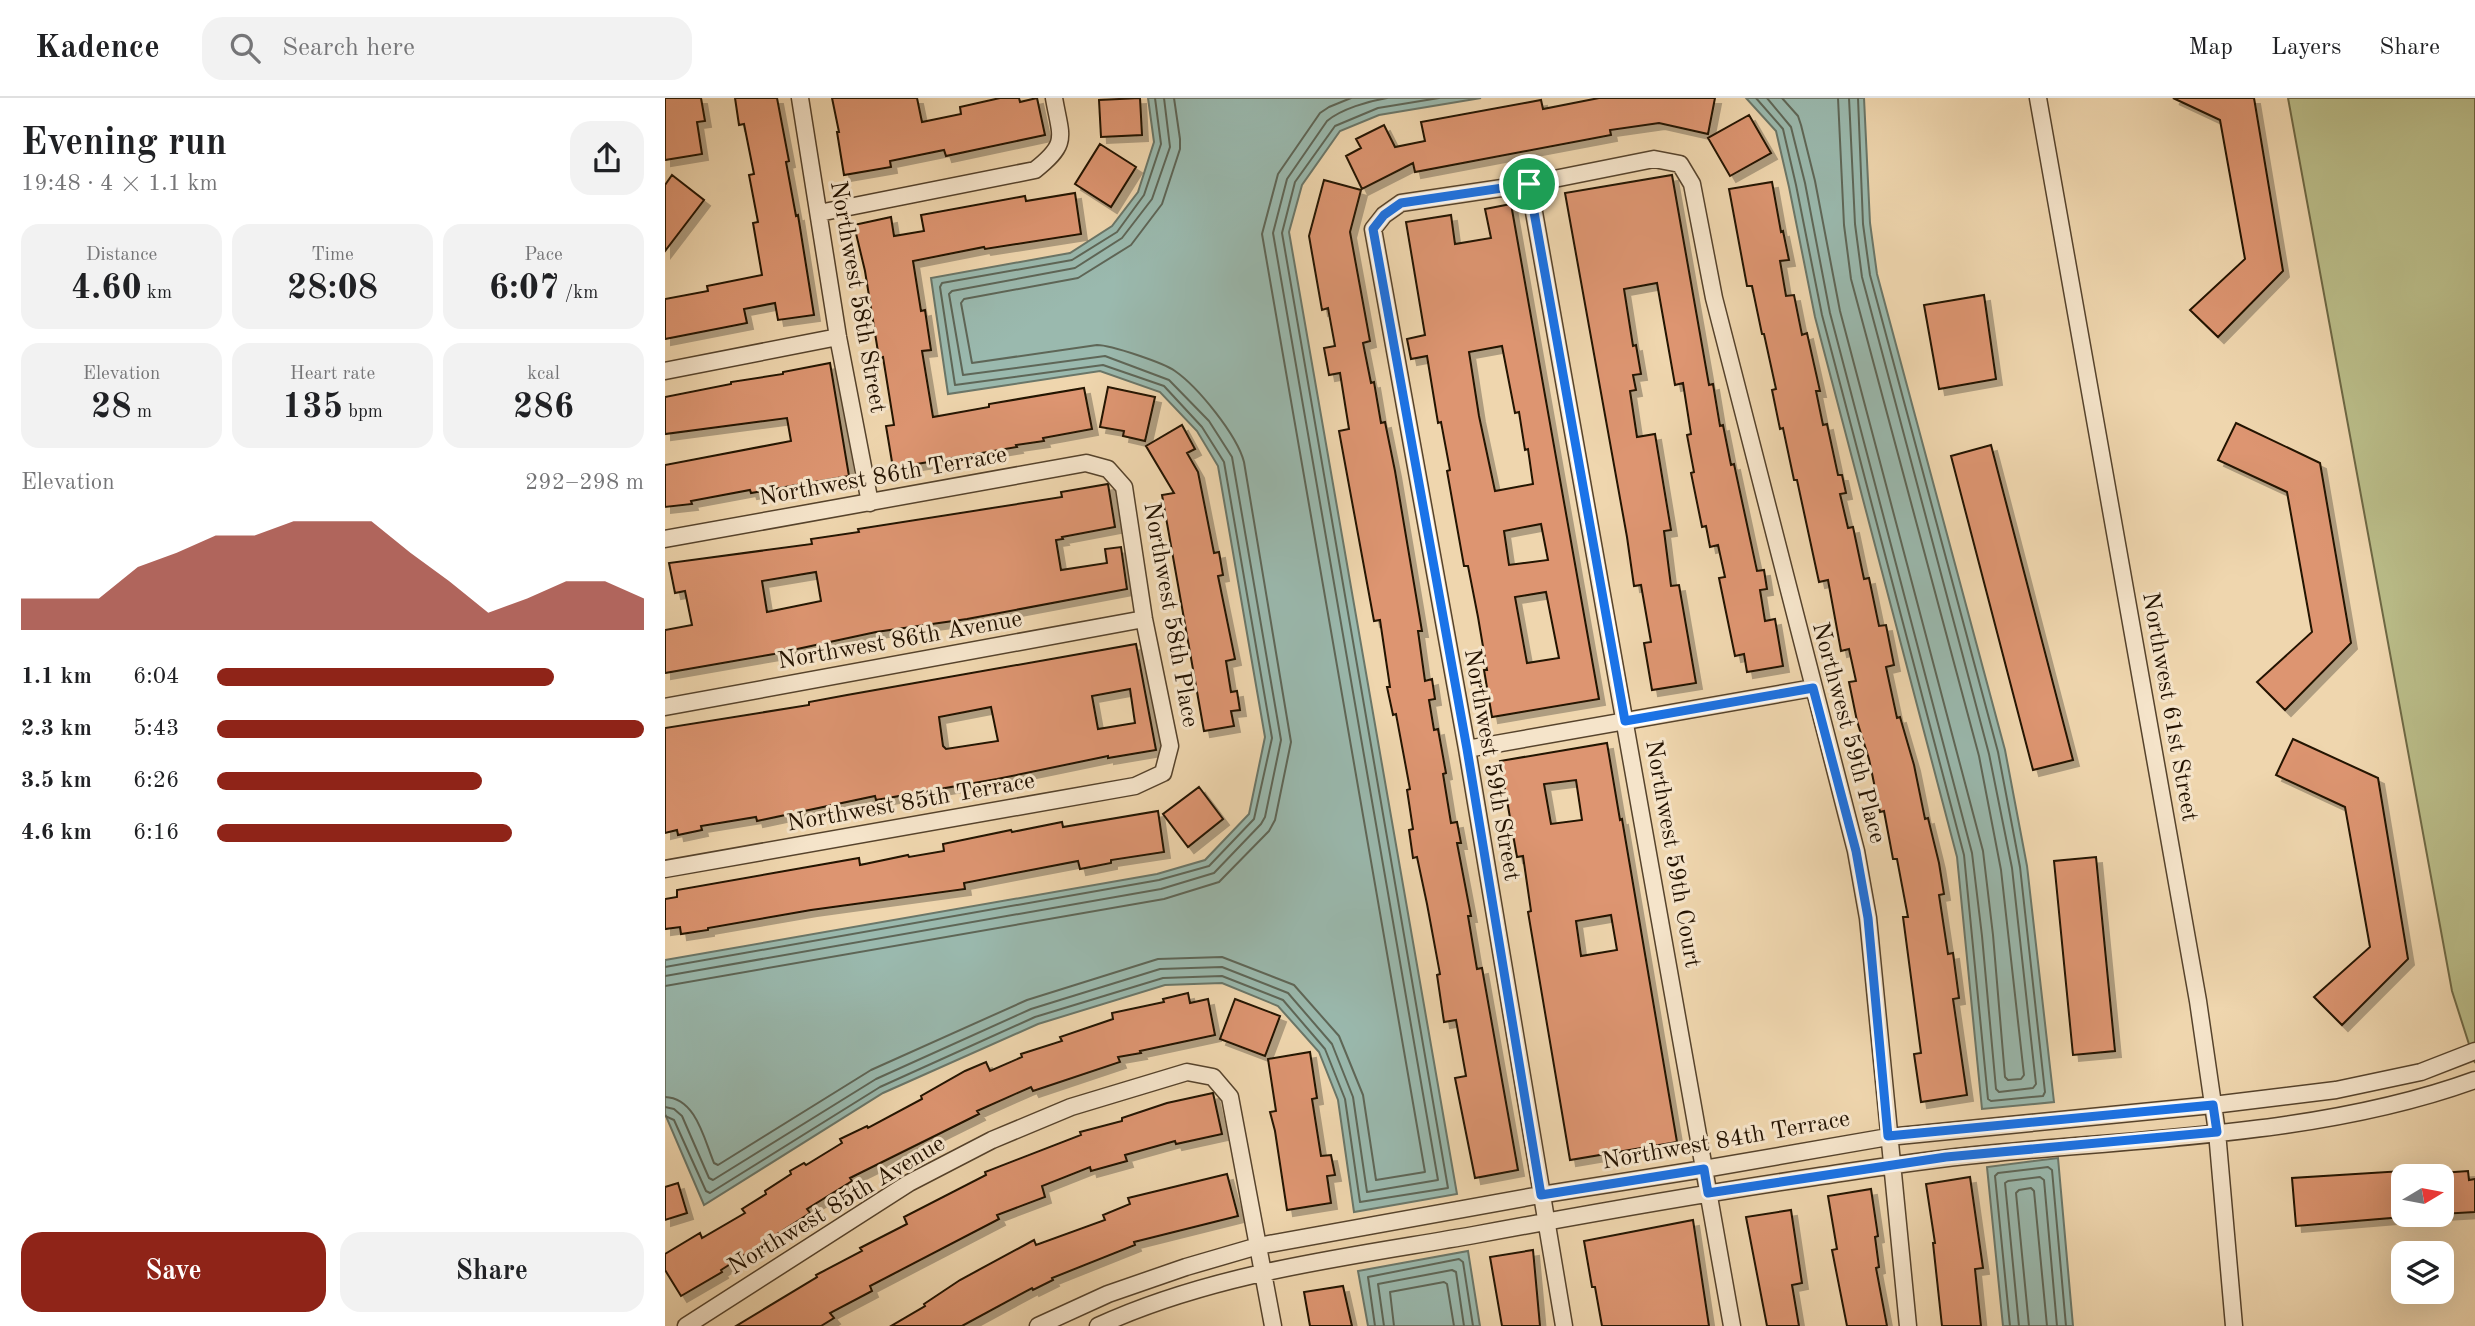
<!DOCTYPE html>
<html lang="en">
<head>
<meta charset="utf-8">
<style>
  body { margin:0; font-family:"Old Standard TT",serif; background:#f2f2f2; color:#202124; height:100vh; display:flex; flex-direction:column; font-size:26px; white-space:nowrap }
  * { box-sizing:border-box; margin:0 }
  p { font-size:23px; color:#757577 }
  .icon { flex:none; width:38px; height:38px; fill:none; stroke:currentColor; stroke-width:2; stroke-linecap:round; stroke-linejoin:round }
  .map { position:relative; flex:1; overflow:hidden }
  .drawer { display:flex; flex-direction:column; background:#fff; width:665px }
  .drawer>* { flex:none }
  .needle { width:46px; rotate:80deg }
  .buttons { position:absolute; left:1726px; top:1066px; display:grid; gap:14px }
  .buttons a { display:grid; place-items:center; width:63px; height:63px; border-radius:14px; background:#fff; box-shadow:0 7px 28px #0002; font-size:35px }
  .pin { position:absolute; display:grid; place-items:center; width:60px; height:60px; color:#fff; margin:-30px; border:4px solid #fff; border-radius:50%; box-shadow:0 2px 7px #0007 }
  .round { display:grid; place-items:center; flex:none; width:74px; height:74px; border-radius:21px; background:#f2f2f2 }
  .overview { display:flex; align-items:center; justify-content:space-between; height:119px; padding:0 21px }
  h1 { font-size:38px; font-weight:700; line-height:52px }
  .metrics { display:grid; grid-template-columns:repeat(3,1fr); gap:10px; height:119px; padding:7px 21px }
  .metrics div { display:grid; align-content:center; border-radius:18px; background:#f2f2f2; text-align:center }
  .metrics b { font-size:35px; font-weight:700 }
  .metrics small { font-size:19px; font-weight:400 }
  .metrics p { font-size:19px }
  .chart { height:196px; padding:14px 21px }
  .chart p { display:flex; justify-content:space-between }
  .chart svg { width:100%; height:126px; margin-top:7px; fill:#8f2418; opacity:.7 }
  .primary-button { display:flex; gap:14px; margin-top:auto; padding:14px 21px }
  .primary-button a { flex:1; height:80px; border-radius:21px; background:#8f2418; color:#fff; font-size:28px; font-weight:700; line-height:80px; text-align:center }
  .primary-button a+a { background:#f2f2f2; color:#202124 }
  ul { padding:0 21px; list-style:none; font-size:23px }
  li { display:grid; grid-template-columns:112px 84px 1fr; align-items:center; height:52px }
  li i { height:18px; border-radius:9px; background:#8f2418 }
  header { display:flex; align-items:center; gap:42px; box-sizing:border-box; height:98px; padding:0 35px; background:#fff; border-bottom:2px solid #e0e0e0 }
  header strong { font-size:33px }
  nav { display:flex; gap:38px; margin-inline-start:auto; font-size:24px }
  .search { width:490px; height:63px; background:#f2f2f2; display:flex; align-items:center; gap:18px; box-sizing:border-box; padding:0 24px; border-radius:21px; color:#757577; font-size:26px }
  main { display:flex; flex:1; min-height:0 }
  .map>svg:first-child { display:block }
</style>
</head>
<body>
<header>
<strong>Kadence</strong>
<div class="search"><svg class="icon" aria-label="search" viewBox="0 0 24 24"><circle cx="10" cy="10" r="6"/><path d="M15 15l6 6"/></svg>Search here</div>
<nav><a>Map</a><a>Layers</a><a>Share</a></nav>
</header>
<main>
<section class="drawer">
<div class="overview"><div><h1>Evening run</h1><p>19:48 · 4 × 1.1 km</p></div><a class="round"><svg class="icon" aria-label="share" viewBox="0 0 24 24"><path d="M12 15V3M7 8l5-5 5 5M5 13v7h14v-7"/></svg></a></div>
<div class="metrics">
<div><p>Distance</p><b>4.60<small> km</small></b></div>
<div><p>Time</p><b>28:08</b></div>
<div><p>Pace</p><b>6:07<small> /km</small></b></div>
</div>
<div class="metrics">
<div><p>Elevation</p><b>28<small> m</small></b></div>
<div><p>Heart rate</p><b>135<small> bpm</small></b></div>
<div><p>kcal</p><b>286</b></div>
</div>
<div class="chart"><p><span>Elevation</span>292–298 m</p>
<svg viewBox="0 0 160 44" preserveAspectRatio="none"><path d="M0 44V33L10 33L20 33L30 22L40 17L50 11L60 11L70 6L80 6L90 6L100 17L110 27L120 38L130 33L140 27L150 27L160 33V44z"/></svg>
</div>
<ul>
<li><b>1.1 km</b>6:04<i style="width:79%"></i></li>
<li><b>2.3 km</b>5:43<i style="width:100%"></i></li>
<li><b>3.5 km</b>6:26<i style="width:62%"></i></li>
<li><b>4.6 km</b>6:16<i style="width:69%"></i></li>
</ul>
<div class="primary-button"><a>Save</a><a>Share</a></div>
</section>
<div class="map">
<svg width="1810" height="1228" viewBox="0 0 1810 1228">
  <defs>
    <filter id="shadow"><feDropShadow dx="6" dy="6" stdDeviation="0" flood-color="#0004"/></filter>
  </defs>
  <rect width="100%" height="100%" fill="#efd6ae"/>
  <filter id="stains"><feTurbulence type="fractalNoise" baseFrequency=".00286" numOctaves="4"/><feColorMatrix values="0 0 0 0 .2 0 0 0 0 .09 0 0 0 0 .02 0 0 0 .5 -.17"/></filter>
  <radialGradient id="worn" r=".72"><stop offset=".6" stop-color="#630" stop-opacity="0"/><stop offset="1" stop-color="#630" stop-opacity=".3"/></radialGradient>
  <path fill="#babd89" stroke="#6e6844" stroke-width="2" d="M 1623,0 L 1810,0 L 1810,965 L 1787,893 Z"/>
  <path fill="#9ab9ae" stroke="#6a7668" stroke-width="2" d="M 483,0 L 816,0 L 714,17 L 675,33 L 637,87 L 624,134 L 792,1096 L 689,1114 L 673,1002 L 654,954 L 613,908 L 557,885 L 500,887 L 373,926 L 218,995 L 39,1107 L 0,1016 L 0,862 L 492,776 L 540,762 L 584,716 L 600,639 L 553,368 L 532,333 L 495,294 L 435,273 L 283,296 L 266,180 L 405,155 L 447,128 L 473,94 L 489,44 Z
    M 1081,0 L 1199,0 L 1205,125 L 1212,176 L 1340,652 L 1362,768 L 1389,1004 L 1317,1011 L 1292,759 L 1150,219 L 1124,89 L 1111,33 Z
    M 1393,1060 L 1408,1228 L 1338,1228 L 1322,1069 Z
    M 803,1153 L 815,1228 L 703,1228 L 693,1173 Z"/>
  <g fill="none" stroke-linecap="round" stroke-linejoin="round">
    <path stroke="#5e6657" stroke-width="2" d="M 1091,0 L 1118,31 L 1131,87 L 1157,217 L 1299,757 L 1323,1001 L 1326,1003 L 1378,998 L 1380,994 L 1355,769 L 1333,654 L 1205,177 L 1198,126 L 1193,0
      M 1102,0 L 1126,29 L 1140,85 L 1165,215 L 1307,755 L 1317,838 L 1331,991 L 1334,994 L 1368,990 L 1371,986 L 1347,770 L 1324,656 L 1197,179 L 1190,126 L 1184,0
      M 1117,0 L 1133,18 L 1136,27 L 1150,83 L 1175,213 L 1318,753 L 1328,837 L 1340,979 L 1343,982 L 1356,981 L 1359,977 L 1336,772 L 1314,658 L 1186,181 L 1179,127 L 1173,0
      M 0,869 L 494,782 L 544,768 L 589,721 L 607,640 L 559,364 L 537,329 L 499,288 L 438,267 L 290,287 L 275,189 L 277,185 L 407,162 L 452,134 L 479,97 L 496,46 L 490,0
      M 0,878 L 496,791 L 549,775 L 596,726 L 600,719 L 616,642 L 567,359 L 544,323 L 504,282 L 440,258 L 298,277 L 284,196 L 287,193 L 410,170 L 457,140 L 487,101 L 505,49 L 499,0
      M 0,888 L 499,801 L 554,784 L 604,733 L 610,722 L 626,644 L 579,364 C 572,337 533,289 510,273 C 499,265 446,247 432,247 L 307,265 L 296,205 L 299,201 L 413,180 L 466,147 L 497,106 L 515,51 L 515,41 L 509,0
      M 0,999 C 31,1000 39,1041 49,1065 L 53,1067 L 206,972 L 362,902 L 493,861 L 557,859 L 629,887 L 674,938 L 698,997 L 711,1082 L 760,1074 L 597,136 L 613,76 L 655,15 L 664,9 L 686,0
      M 0,1009 L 9,1011 L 17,1018 L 44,1080 L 48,1082 L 211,981 L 366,911 L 495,871 L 557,869 L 623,895 L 667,946 L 688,999 L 702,1094 L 773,1082 L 608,135 L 622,81 L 662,23 C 676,11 704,3 722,0
      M 0,1018 L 9,1022 L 41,1093 L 45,1095 L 215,989 L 370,919 L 498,880 L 557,878 L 618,902 L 660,951 L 680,1001 L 695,1104 L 783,1090 L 617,135 L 630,84 L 670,28 L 713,10 L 774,0
      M 710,1228 L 703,1179 L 794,1161 L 798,1164 L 808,1228
      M 719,1228 L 713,1186 L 787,1172 L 791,1174 L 799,1228
      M 729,1228 L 725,1194 L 779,1184 L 782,1186 L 789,1228
      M 1345,1228 L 1330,1078 L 1333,1075 L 1383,1069 L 1387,1072 L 1401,1228
      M 1354,1228 L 1340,1085 L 1343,1083 L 1375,1079 L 1379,1082 L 1392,1228
      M 1364,1228 L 1351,1095 L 1354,1092 L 1366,1090 L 1369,1093 L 1382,1228"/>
  </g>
  <path fill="#dd9571" stroke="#231200" stroke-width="2" fill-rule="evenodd" filter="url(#shadow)" d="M 0,0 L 36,0 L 40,23 L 32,24 L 37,56 L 0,62 Z
    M 70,0 L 112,0 L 124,63 L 121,64 L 131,118 L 133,117 L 149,217 L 113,222 L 110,205 L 79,211 L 82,225 L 0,241 L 0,201 L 43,193 L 42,188 L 97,177 L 88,125 L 93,124 L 84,77 L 89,76 L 79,26 L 74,27 Z
    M 167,0 L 252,0 L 257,24 L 296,16 L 295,9 L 335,0 L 354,0 L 355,4 L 372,0 L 380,37 L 281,58 L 279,52 L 225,63 L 226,69 L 179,77 L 172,34 L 174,34 Z
    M 475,0 L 477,37 L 436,39 L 434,2 Z
    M 934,0 L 1050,0 L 1043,36 L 994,25 L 945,32 L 946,37 L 750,74 L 748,65 L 697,91 L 681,58 L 696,50 L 691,41 L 719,27 L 730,49 L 760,43 L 756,24 L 876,2 L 878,11 Z
    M 1508,0 L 1589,0 L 1618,173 L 1553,239 L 1525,212 L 1580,161 L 1555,22 Z
    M 1084,17 L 1106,55 L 1065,78 L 1043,40 Z
    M 435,46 L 471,69 L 446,109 L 410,86 Z
    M 7,77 L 39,102 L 0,153 L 0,87 Z
    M 1007,77 L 1044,287 L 1048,286 L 1055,328 L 1058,327 L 1066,367 L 1069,366 L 1092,473 L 1099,472 L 1102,491 L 1095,492 L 1100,523 L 1110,521 L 1118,568 L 1082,574 L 1079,556 L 1070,558 L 1054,480 L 1060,479 L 1053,447 L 1045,449 L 1041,428 L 1037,429 L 1026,375 L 1029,374 L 1022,337 L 1026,336 L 1018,285 L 1010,287 L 992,185 L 959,191 L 968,248 L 971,247 L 976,276 L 968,277 L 971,292 L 965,293 L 972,339 L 990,336 L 1006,432 L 999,433 L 1006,488 L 1014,487 L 1031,585 L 987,592 L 979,545 L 986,544 L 976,487 L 969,488 L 962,439 L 900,95 Z
    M 659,82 L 696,92 L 685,134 L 705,243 L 698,245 L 706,285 L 709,284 L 716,325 L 720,324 L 730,373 L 757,533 L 753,533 L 760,583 L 767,581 L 770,601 L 764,602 L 769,632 L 773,631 L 781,675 L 778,676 L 786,725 L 792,724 L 796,745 L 792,745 L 806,818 L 803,818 L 812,871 L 817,870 L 853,1072 L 810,1080 L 790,980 L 801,978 L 791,922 L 779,924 L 772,877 L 775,876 L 762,806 L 752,759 L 748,760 L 744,732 L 748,731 L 742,692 L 745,691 L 731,616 L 728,617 L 722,589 L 725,589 L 715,522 L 709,523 L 674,333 L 684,331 L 675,275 L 664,277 L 659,250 L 670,248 L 663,210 L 657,212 L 644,138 Z
    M 1107,84 L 1116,134 L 1118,133 L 1124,162 L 1115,163 L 1121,198 L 1129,197 L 1137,237 L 1142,235 L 1155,293 L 1151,293 L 1158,327 L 1162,326 L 1173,377 L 1177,377 L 1181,395 L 1175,396 L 1183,430 L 1188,429 L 1199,481 L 1204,480 L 1214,528 L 1221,527 L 1229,567 L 1221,569 L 1232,620 L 1235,619 L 1249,667 L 1260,721 L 1263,720 L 1274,765 L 1279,796 L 1274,797 L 1283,856 L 1288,855 L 1294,900 L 1288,901 L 1302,997 L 1256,1004 L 1249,956 L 1256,955 L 1238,819 L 1243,819 L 1232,761 L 1228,761 L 1219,713 L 1215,714 L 1204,661 L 1192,623 L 1184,584 L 1191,583 L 1184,551 L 1176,553 L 1163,482 L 1154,484 L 1132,382 L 1129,382 L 1118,330 L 1115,331 L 1107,292 L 1111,291 L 1099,236 L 1097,236 L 1087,188 L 1082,188 L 1064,91 Z
    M 410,95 L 416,136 L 320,151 L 319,149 L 248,163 L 256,213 L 260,212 L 266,252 L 257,253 L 268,319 L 324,309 L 324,306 L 419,290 L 427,331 L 378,340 L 379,343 L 351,347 L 352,349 L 228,370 L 221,328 L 229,327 L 218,259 L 214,260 L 200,173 L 189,127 L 226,119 L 229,138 L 259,133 L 256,117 L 360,98 L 361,103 Z
    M 846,106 L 934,601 L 827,619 L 819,572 L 822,572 L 813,519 L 803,468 L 799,468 L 782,373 L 785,372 L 776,324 L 773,325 L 762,258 L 746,261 L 742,241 L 760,237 L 741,124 L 786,117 L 790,146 L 826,140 L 820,111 ZM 837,248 L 850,315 L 854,314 L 860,352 L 863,351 L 868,386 L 830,393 L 814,318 L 804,254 ZM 876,426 L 883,462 L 844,467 L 839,433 ZM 881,494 L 894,560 L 862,565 L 850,499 Z
    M 1319,197 L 1331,281 L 1274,291 L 1259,207 Z
    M 165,265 L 184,378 L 86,395 L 85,392 L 26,403 L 27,406 L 0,409 L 0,367 L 126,343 L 122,320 L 0,336 L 0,299 L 66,286 L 66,284 L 118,276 L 118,274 Z
    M 443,289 L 490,299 L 480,343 L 458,338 L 459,333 L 435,329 Z
    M 1571,325 L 1655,365 L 1686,545 L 1620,612 L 1592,584 L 1647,534 L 1622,394 L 1553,362 Z
    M 517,327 L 530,351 L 522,355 L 533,374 L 549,455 L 554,454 L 558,477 L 553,478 L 570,561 L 561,563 L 566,594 L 572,593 L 575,612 L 566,613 L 569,628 L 539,633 L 497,397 L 509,395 L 481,348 Z
    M 1326,347 L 1408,662 L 1368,672 L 1286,358 Z
    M 443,386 L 450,429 L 397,439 L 398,441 L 391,442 L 396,472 L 442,465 L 440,451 L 456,449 L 462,491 L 302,521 L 211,534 L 109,556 L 0,575 L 0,532 L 27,527 L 20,493 L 10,495 L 4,465 L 147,446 L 146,441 L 194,434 L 193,431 L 397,399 L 396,394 ZM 151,474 L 156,503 L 102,514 L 97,483 Z
    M 471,546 L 491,652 L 443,660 L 443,658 L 332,681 L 211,702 L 210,698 L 92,723 L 91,719 L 36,728 L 37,732 L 13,737 L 12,732 L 0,735 L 0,630 L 144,607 L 144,604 L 182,597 ZM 465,591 L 470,625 L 433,631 L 427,598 ZM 326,609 L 333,643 L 281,651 L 278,648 L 274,619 Z
    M 1628,641 L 1713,680 L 1743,861 L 1677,927 L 1649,899 L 1705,849 L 1680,709 L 1611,677 Z
    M 942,645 L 955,722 L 957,721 L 1012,1044 L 905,1062 L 863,814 L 866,813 L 858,758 L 852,759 L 835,663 ZM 911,682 L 917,722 L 886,726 L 879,686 ZM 946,817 L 952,852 L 916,858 L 911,823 Z
    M 534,689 L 558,721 L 523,749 L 498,716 Z
    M 493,713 L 499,754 L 446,762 L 446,765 L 415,771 L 413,763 L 299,785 L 300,791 L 146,812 L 43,830 L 43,832 L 16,836 L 15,829 L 0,831 L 0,801 L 12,799 L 12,792 L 194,760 L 195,767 L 243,757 L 244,759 L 279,753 L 278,746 L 346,732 L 347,734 L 397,724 L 398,729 Z
    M 1431,759 L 1450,953 L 1408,957 L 1389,763 Z
    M 523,895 L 525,905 L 543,901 L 550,937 L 475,953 L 476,955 L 453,959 L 455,964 L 368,993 L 366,989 L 312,1013 L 314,1016 L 185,1080 L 187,1083 L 142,1111 L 145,1115 L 56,1172 L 57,1174 L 16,1198 L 0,1172 L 0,1156 L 35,1135 L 37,1140 L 80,1115 L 77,1111 L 101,1096 L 100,1093 L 126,1076 L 125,1073 L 139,1065 L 141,1067 L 177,1045 L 175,1041 L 202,1028 L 203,1030 L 257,1001 L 256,998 L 300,973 L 321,964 L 325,973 L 357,959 L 356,956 L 397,943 L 395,939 L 448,921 L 447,915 L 499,904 L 498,901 Z
    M 570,901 L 615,918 L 600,958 L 555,941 Z
    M 645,954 L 652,1000 L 647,1001 L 656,1058 L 666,1057 L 670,1077 L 662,1078 L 666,1105 L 622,1112 L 610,1033 L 605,1014 L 611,1013 L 603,961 Z
    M 548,995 L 557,1036 L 511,1046 L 510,1043 L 460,1057 L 462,1063 L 426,1073 L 425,1069 L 377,1088 L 380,1099 L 332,1117 L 334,1121 L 205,1188 L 207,1193 L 165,1215 L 169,1220 L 156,1228 L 71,1228 L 152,1179 L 151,1177 L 197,1153 L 195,1150 L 242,1126 L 239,1119 L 321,1077 L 320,1074 L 416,1037 L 415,1034 L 457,1023 L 457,1020 L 502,1005 Z
    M 1738,1073 L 1738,1119 L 1631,1128 L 1627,1080 Z
    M 1803,1073 L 1804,1082 L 1810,1081 L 1810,1114 L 1776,1116 L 1776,1075 Z
    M 562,1076 L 573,1118 L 469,1144 L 470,1147 L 387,1180 L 388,1182 L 368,1192 L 367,1190 L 297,1228 L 226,1228 L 260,1208 L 259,1206 L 295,1182 L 369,1142 L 371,1147 L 440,1122 L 438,1117 L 465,1106 L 463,1100 Z
    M 1305,1079 L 1318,1170 L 1310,1171 L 1316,1228 L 1277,1228 L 1268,1145 L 1270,1145 L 1261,1086 Z
    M 13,1085 L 22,1115 L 0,1122 L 0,1089 Z
    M 1206,1091 L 1213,1138 L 1210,1139 L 1214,1169 L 1211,1170 L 1222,1228 L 1182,1228 L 1167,1152 L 1172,1151 L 1163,1098 Z
    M 1126,1112 L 1137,1185 L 1127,1187 L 1134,1228 L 1102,1228 L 1081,1119 Z
    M 1028,1122 L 1044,1228 L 937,1228 L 930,1189 L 927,1189 L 919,1143 Z
    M 868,1152 L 875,1228 L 837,1228 L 825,1159 Z
    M 678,1188 L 687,1228 L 645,1228 L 639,1194 Z"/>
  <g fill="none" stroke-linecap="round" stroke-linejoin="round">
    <g stroke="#56432c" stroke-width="19">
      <path id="street" d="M 135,0 L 173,239 L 205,405
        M 1373,0 L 1533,903 L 1552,1034 L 1569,1228
        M 864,86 L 1067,1228
        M 154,115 L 370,72 C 404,45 396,40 389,0
        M 0,273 L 173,239
        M 0,441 L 421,365 L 443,371 L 459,389 L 479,521 L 505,648 L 498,675 L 470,688 L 0,771
        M 0,609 L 479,521
        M 802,651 L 1148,590
        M 21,1228 L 244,1085 L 327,1042 L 406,1009 L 522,974 L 548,979 L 565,999 L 608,1228
        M 373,1228 L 443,1196 L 521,1169 L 593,1148 L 875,1097 L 1039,1071 L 1223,1039 L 1548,1007 L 1671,992 L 1756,974 L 1810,953
        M 433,1228 C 551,1174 683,1159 809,1137 C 922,1116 1035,1096 1149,1079 C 1210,1070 1270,1060 1331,1055 C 1487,1040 1662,1036 1810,982
        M 899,1228 L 802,651 L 708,131 L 719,117 L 736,105 L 864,86 L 989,61 L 1015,66 L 1027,86 L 1049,200 L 1191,753 L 1203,820 L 1243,1228"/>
    </g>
    <use href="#street" stroke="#f5e4ca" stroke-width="16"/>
  </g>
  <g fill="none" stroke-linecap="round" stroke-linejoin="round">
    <g stroke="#fff" stroke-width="14">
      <path id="route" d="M 864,86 L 960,623 L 1148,590 L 1191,753 L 1203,820 L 1223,1038 L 1548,1007 L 1552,1034 L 1281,1059 L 1043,1095 L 1039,1071 L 876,1097 L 802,651 L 708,131 L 719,117 L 736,105 Z"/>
    </g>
    <use href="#route" stroke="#1a73e8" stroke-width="9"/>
  </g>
  <g text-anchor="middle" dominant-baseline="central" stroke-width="6" stroke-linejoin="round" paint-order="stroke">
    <g font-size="24" fill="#231200" stroke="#f5e4ca">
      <text transform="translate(192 199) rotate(80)">Northwest 58th Street</text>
      <text transform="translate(218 379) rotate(-10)">Northwest 86th Terrace</text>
      <text transform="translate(505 517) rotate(80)">Northwest 58th Place</text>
      <text transform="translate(235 543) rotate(-10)">Northwest 86th Avenue</text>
      <text transform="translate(1504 609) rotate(80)">Northwest 61st Street</text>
      <text transform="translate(1183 635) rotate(75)">Northwest 59th Place</text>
      <text transform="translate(826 667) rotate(80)">Northwest 59th Street</text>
      <text transform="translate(246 705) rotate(-10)">Northwest 85th Terrace</text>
      <text transform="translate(1007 756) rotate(80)">Northwest 59th Court</text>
      <text transform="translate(1061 1043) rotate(-10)">Northwest 84th Terrace</text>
      <text transform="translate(172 1108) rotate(-31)">Northwest 85th Avenue</text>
    </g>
  </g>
  <rect width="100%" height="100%" filter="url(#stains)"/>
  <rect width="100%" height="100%" fill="url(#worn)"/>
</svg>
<div class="buttons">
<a><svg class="needle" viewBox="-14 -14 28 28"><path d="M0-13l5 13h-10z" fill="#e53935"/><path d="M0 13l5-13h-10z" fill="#757577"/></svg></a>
<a><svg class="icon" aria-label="layers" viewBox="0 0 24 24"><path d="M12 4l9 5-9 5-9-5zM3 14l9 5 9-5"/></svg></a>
</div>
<div class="pin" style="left:864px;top:86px;background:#1e9e55"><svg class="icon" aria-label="arrive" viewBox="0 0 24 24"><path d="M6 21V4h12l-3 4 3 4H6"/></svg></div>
</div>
</main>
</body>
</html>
